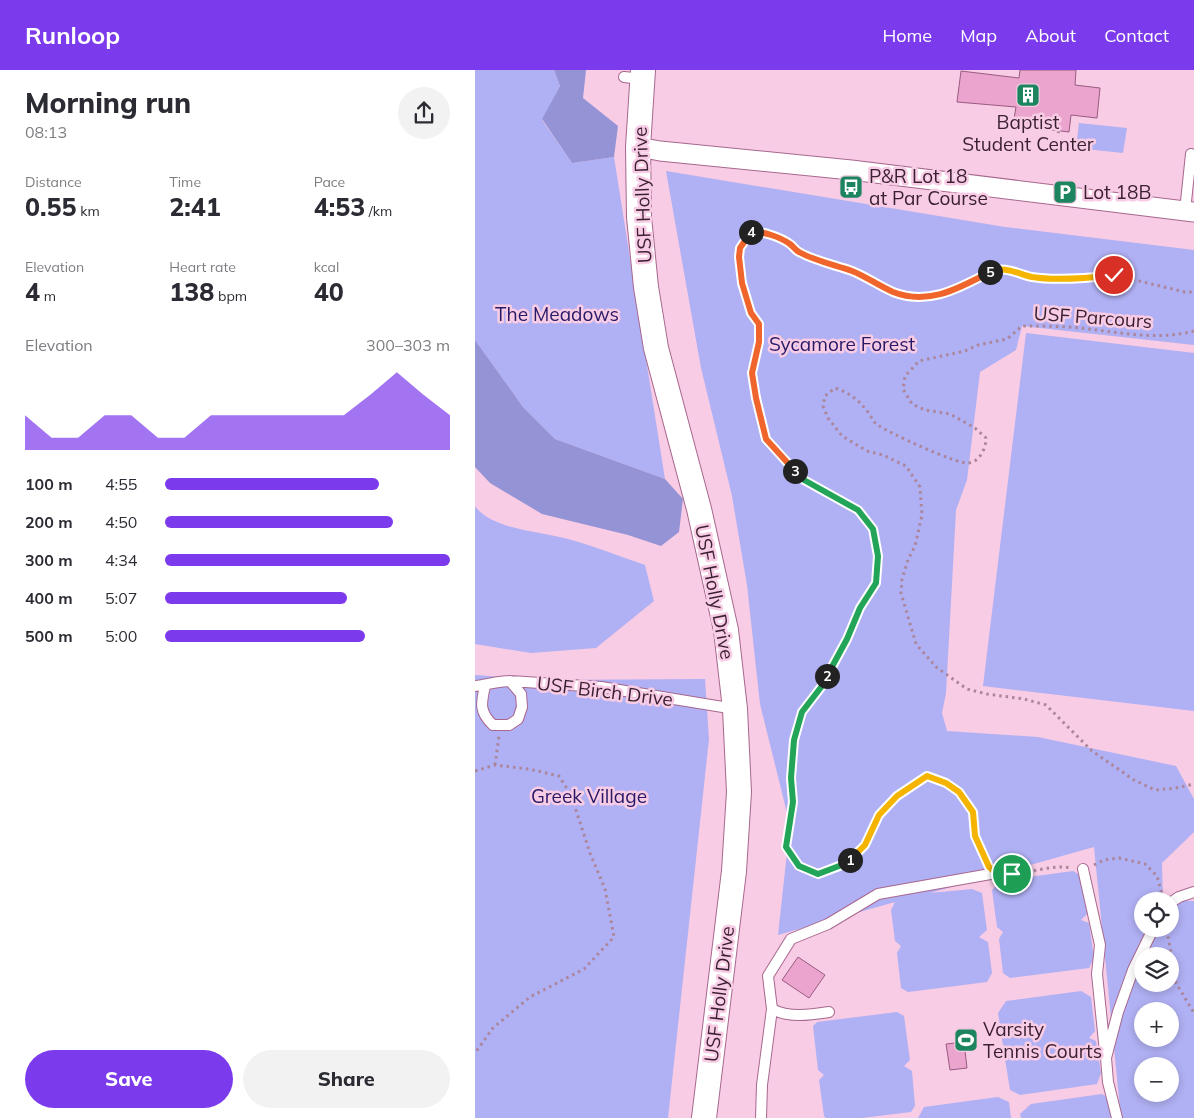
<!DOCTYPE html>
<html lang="en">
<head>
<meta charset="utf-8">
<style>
  body { margin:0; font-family:Mulish,sans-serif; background:#f2f2f3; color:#2b2b33; height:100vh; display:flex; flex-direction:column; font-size:19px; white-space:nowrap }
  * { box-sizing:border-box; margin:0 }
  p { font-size:16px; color:#7c7c81 }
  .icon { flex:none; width:28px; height:28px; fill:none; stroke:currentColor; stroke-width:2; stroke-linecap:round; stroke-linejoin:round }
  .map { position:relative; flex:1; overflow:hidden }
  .drawer { display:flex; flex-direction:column; background:#fff; width:475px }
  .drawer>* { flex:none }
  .buttons { position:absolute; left:659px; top:822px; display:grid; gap:10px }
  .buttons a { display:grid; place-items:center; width:45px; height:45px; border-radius:50%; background:#fff; box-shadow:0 2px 8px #0003; font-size:25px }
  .pin { position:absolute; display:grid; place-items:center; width:42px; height:42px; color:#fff; margin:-21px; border:2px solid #fff; border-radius:50%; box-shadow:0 1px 5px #0007 }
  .km { position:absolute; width:25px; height:25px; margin:-12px; border-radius:50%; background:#222; color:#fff; font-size:14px; line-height:25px; text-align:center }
  .round { display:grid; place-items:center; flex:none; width:52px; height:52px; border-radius:26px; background:#f2f2f3 }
  .overview { display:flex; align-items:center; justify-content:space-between; height:85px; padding:0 25px }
  h1 { font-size:28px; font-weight:800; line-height:38px }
  .stats { display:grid; grid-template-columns:repeat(3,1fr); gap:8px; height:85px; padding:5px 25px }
  .stats div { display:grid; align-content:center }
  .stats b { font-size:25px; font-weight:800 }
  .stats small { font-size:14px; font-weight:400 }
  .stats p { font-size:14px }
  .chart { height:140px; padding:10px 25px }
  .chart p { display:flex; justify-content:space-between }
  .chart svg { width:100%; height:90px; margin-top:5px; fill:#7c3aed; opacity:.7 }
  .button { display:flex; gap:10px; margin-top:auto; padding:10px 25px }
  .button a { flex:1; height:58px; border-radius:30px; background:#7c3aed; color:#fff; font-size:20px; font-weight:800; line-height:58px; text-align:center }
  .button a+a { background:#f2f2f3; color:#2b2b33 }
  ul { padding:0 25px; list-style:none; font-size:16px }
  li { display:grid; grid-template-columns:80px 60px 1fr; align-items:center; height:38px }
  li i { height:12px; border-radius:6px; background:#7c3aed }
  header { display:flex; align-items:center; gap:30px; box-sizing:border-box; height:70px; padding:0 25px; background:#7c3aed; color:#fff }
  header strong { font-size:24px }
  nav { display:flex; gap:28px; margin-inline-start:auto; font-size:18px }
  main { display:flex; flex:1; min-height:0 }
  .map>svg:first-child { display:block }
</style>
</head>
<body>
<header>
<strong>Runloop</strong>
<nav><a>Home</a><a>Map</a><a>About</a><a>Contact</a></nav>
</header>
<main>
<section class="drawer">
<div class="overview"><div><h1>Morning run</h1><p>08:13</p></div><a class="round"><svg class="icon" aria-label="share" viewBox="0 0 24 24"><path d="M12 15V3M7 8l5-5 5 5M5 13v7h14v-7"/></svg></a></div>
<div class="stats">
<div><p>Distance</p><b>0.55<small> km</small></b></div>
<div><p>Time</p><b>2:41</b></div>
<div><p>Pace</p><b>4:53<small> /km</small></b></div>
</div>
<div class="stats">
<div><p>Elevation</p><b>4<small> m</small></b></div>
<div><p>Heart rate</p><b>138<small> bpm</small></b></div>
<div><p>kcal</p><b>40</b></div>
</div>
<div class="chart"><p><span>Elevation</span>300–303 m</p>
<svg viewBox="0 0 160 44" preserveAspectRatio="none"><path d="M0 44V27L10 38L20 38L30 27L40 27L50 38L60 38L70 27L80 27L90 27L100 27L110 27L120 27L130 17L140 6L150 17L160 27V44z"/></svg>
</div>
<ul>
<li><b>100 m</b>4:55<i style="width:75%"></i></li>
<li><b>200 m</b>4:50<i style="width:80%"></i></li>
<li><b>300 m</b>4:34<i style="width:100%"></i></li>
<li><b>400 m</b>5:07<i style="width:64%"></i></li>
<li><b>500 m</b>5:00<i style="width:70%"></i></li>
</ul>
<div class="button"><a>Save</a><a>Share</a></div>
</section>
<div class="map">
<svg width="719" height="1048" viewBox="0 0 719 1048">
  <rect width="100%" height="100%" fill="#f7cce4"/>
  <path fill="#b0b0f4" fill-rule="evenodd" d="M 0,0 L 79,0 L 85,16 L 67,50 L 97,93 L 139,87 L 190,409 L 80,369 L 48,337 L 0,270 Z
    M 604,53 L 652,58 L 648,83 L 601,78 Z
    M 191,101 L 530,157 L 719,180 L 719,275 L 547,256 L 541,280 L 505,302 L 492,410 L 481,440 L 471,623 L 467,643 L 472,661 L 563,667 L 701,696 L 719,729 L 719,762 L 687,793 L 688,830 L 719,831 L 719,1048 L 646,1048 L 619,777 L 455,823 L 497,819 L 507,823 L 512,860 L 504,867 L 513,872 L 517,903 L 512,912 L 433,922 L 426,918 L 422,883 L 426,876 L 420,871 L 416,840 L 420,832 L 303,865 L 315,755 L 285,634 L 272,515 L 257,426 L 226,298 ZM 668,831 L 695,831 L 695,859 L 668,859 ZM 668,886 L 695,886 L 695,914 L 668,914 ZM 668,941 L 695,941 L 695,969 L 668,969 ZM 668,996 L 695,996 L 695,1024 L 668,1024 Z
    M 551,263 L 719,283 L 719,641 L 508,616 Z
    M 0,436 C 17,460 66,461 93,469 C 119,476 144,486 170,495 L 179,531 L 121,578 L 56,583 L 0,574 Z
    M 0,605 L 71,610 L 230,609 L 234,669 L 193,1048 L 0,1048 Z
    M 598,801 L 608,807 L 613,843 L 606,850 L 614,853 L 619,888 L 614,898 L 535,908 L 528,903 L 524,869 L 528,862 L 522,857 L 517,820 L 525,811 Z
    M 606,921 L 616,927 L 620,961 L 614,968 L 621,971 L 626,1003 L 622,1014 L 545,1025 L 535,1020 L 530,989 L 535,979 L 528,975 L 523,943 L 531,931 Z
    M 422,942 L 429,946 L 435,990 L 429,996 L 437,1001 L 440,1036 L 436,1042 L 387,1048 L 351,1048 L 349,1046 L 344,1010 L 349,1005 L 343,1000 L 338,956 L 342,952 Z
    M 627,1024 L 637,1030 L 640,1048 L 546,1048 L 545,1044 L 556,1034 Z
    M 523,1027 L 534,1032 L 536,1048 L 443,1048 L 449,1037 Z"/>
  <path fill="#9493d6" d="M 79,0 L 111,0 L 108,28 L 143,56 L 139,87 L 97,93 L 67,49 L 85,16 Z
    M 0,270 L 48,337 L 80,369 L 190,409 L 208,429 L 204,462 L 186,476 L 153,465 L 67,444 L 15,413 L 0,397 Z"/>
  <path fill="#eaa4cd" stroke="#9a5b81" d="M 545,0 L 601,0 L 600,15 L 625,18 L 622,48 L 596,45 L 594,62 L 538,55 L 541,37 L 482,32 L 486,1 L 544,8 Z
    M 323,887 L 350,905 L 334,928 L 307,910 Z
    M 489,972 L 492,998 L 475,1000 L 471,974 Z"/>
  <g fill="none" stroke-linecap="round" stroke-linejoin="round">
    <g stroke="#a8678e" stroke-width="12">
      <path id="service" d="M 149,7 L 167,9
        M 710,141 L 716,84
        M 0,616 C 12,615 22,611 35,611 L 126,617 L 260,639
        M 10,616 C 6,633 4,642 18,655 L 34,655 L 43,649 L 47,637 L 46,624 L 35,611
        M 608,799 L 625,875 L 622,904 L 630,982
        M 695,833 L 704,827 L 719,822
        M 354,942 C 335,945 313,948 297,939 L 293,906 L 316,869 L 353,854 L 403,824 L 521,803
        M 286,1048 L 287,1015 L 297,939
        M 642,1048 L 633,1012 L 631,988 L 643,942 L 658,900 L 678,859"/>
    </g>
    <g stroke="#a8678e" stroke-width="21">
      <path id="minor" d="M 163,77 L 185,81 L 376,100 L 719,142"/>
    </g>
    <g stroke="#a8678e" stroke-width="26">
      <path id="tertiary" d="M 168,0 L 163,77 L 164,147 L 171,217 L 181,278 L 224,439 L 251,560 L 260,639 L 264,722 L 259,801 L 229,1048"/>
    </g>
    <path stroke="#ab869b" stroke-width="3" stroke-dasharray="2.5 4" stroke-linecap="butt" d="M 583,63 L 584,60
      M 719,261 C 681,271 643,262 605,258 C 586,256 566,256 547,256 L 532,269 L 503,275 L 490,281 L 444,291 L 430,306 L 428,319 L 437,334 L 450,340 L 475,344 L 500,358 L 511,368 C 511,378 505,392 493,393 C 481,394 412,362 401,354 C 398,351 396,346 393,342 C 384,330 373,322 360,318 L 350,326 L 348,336 L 353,348 L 367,366 L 392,381 L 408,385 L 431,396 L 445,417 L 447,445 L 440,476 L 433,490 L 427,509 L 426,523 L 441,574 L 461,597 L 492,619 L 512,624 L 549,629 L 571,635 L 617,681 L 659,710 L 680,720 L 701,718 L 719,714
      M 20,695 L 24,666
      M 0,701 L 20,695 L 54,699 L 84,706 L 96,725 L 115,783 L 130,819 L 139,867 L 109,899 L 55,927 L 18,958 L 0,983
      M 512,792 L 500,766 L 498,743 L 484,722 L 471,713 L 451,707 L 422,726 L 404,745 L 389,775 L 372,793 L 343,803 L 324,796 L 311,777 L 318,732 L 317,708 L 319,670 L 327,642 L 347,616 L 372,569 L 385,538 L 401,513 L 403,486 L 398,459 L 383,440 L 329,410 L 291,369 L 281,328 L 277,303 L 284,272 L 284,254 L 276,243 L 267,213 L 264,187 L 265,178 L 276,162 L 288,162 L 316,174 L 322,181 L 334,187 L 379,202 L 420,222 L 442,228 L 464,226 L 484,218 L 520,199 L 539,201 L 557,207 L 605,209 L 639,205 L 710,222 L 719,222
      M 619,795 L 629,790 L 644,788 L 670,794 L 682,806 L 687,824
      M 533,804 C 554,804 576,794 596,798
      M 692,860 L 701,913 L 719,943"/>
    <use href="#service" stroke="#fff" stroke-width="10"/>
    <use href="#minor" stroke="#fff" stroke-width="19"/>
    <use href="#tertiary" stroke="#fff" stroke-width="24"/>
  </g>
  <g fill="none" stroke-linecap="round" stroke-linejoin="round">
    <g stroke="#fff" stroke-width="10">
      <path id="split-1" d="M 375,790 L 390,775 L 404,745 L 422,726 L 452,706 L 471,713 L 484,722 L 498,742 L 500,766 L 514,797 L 521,803 L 537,804"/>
    </g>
    <g stroke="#fff" stroke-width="10">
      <path id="split-2" d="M 352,606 L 347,616 L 327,642 L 319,670 L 316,708 L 318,732 L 311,777 L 324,796 L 343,804 L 372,793 L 375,790"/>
    </g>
    <g stroke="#fff" stroke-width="10">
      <path id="split-3" d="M 320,401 L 329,410 L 383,440 L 398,459 L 403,486 L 401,513 L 385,538 L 372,569 L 352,606"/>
    </g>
    <g stroke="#fff" stroke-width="10">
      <path id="split-4" d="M 276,162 L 265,178 L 264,187 L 267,213 L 276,243 L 284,254 L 284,272 L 277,303 L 281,328 L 291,369 L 320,401"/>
    </g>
    <g stroke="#fff" stroke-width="10">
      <path id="split-5" d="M 276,162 C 288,161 305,167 315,174 C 319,177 320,180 324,182 C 340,191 360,195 377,201 C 392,207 404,216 418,222 C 454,236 484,218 515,202"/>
    </g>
    <g stroke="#fff" stroke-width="10">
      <path id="split-6" d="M 515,202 C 529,195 543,204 557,207 C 581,211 614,208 639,205"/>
    </g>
    <use href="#split-1" stroke="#f5b400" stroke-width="6"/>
    <use href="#split-2" stroke="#22a559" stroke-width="6"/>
    <use href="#split-3" stroke="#22a559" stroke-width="6"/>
    <use href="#split-4" stroke="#f0652b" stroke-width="6"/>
    <use href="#split-5" stroke="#f0652b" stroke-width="6"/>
    <use href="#split-6" stroke="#f5b400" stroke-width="6"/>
  </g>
  <defs>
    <g id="building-square" transform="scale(1.25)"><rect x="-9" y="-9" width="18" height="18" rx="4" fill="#1c845f" stroke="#f7cce4"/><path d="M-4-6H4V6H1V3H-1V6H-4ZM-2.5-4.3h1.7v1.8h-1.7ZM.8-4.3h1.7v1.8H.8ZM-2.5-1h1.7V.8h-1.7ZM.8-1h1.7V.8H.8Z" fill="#fff"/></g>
    <g id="bus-square" transform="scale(1.25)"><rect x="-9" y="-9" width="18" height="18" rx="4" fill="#1c845f" stroke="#f7cce4"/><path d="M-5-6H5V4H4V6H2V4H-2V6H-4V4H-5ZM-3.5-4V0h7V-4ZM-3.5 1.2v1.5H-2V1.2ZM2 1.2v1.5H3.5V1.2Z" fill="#fff"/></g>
    <g id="parking-square" transform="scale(1.25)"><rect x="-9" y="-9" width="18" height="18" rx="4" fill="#1c845f" stroke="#f7cce4"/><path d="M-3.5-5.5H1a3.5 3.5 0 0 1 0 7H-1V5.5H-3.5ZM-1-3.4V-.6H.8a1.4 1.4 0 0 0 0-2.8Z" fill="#fff"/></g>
    <g id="stadium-square" transform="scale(1.25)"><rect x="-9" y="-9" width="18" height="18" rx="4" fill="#1c845f" stroke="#f7cce4"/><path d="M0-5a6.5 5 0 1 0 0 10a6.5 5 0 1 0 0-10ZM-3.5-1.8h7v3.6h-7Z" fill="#fff"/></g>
  </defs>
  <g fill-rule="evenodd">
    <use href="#building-square" x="553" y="25"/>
    <use href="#bus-square" x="376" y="117"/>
    <use href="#parking-square" x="590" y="122"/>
    <use href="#stadium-square" x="491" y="970"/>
  </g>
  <g text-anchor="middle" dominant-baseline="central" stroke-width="5" stroke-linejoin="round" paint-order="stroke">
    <g font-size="19" fill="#3a1f30" stroke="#f7cce4" text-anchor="start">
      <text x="553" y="52" text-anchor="middle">Baptist<tspan x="553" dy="22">Student Center</tspan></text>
      <text x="394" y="106">P&amp;R Lot 18<tspan x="394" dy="22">at Par Course</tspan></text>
      <text x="608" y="122">Lot 18B</text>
      <text x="508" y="959">Varsity<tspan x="508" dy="22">Tennis Courts</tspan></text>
    </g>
    <g font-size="19" fill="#3a1f30" stroke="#f7cce4">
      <text transform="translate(167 125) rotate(-92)">USF Holly Drive</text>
      <text transform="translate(618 247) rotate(4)">USF Parcours</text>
      <text transform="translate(240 522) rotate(79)">USF Holly Drive</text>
      <text transform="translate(130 621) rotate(7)">USF Birch Drive</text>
      <text transform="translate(244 924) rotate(-83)">USF Holly Drive</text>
    </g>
    <g font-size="19" fill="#271966" stroke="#f7cce4">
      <text x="82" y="244">The Meadows</text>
      <text x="367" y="274">Sycamore Forest</text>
      <text x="114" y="726">Greek Village</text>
    </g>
  </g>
</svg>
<div class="buttons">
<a><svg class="icon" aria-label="locate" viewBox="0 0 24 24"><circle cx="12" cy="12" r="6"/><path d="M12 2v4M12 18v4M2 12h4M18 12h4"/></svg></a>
<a><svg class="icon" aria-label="layers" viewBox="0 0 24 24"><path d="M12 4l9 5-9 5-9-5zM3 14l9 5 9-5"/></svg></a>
<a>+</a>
<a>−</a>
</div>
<div class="pin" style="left:537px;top:804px;background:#1e9e55"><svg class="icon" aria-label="arrive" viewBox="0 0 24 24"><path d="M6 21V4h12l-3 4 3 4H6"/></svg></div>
<div class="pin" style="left:639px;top:205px;background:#d93025"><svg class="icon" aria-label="check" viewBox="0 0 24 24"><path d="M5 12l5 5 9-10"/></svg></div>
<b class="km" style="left:375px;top:790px">1</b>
<b class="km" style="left:352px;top:606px">2</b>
<b class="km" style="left:320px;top:401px">3</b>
<b class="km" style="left:276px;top:162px">4</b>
<b class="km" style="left:515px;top:202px">5</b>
</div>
</main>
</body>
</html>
